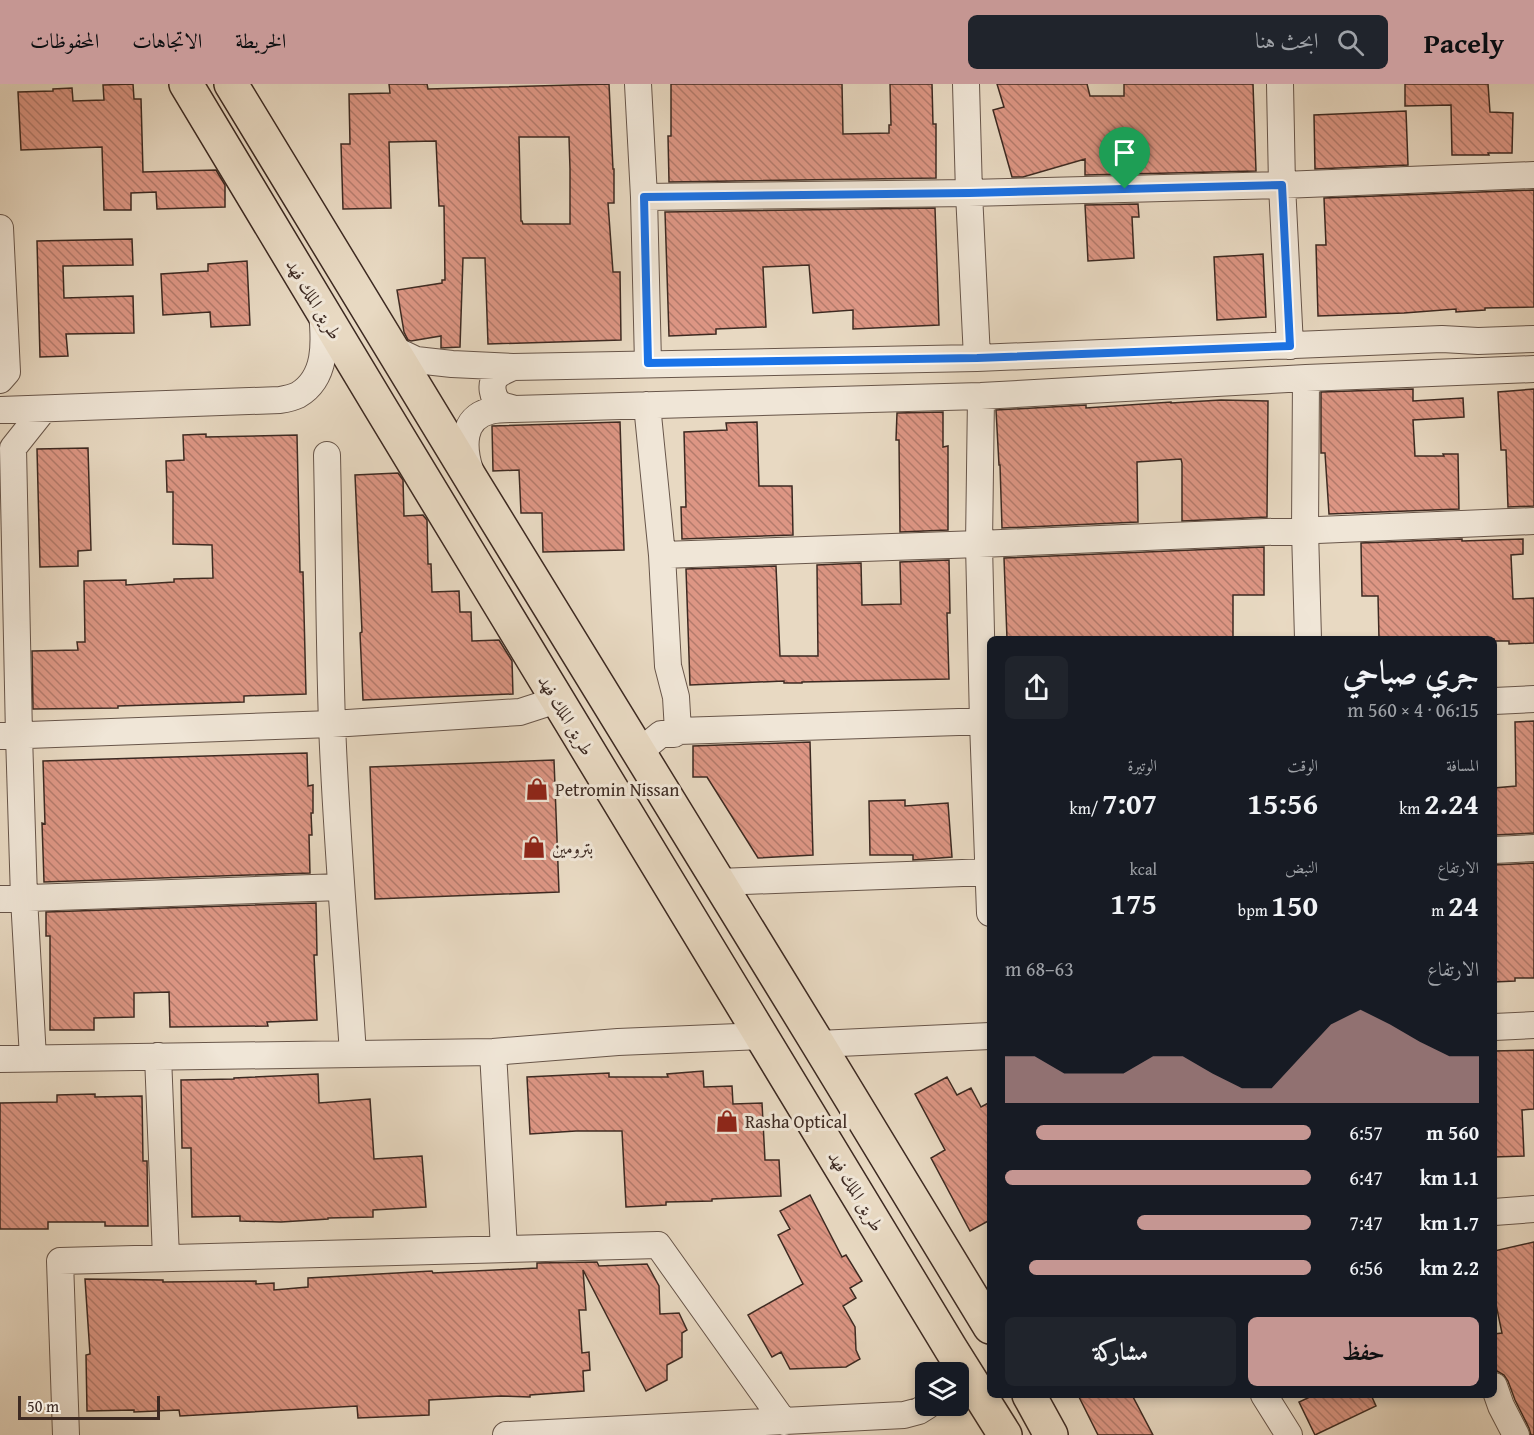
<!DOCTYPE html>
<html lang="ar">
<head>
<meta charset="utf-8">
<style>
  body { margin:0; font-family:"Gentium Book Plus",Amiri,serif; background:#20242c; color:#f1f3f6; direction:rtl; height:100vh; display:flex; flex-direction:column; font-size:22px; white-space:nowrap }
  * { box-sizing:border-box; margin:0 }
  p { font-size:20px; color:#9ea1a6 }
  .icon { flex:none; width:33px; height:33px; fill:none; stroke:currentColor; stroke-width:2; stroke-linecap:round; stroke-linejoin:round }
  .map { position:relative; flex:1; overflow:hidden; direction:ltr }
  .details { position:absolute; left:987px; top:552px; width:510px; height:762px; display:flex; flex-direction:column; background:#171b24; border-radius:9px; box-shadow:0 3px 9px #0003; direction:rtl }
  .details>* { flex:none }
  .tools { position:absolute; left:915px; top:1278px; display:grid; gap:12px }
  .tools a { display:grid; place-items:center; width:54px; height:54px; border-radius:9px; background:#171b24; box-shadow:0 3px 9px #0003; font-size:30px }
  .scale { position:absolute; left:18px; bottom:15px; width:142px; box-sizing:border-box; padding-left:6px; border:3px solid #3d2a22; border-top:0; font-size:16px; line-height:21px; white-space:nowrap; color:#3d2a22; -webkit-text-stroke:4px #f0e6d7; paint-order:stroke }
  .pin { position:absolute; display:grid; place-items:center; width:51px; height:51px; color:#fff; margin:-62px -26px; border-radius:50% 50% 50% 0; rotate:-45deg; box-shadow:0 0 6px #0007 }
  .pin .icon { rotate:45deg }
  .round { display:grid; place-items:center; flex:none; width:63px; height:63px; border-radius:9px; background:#20242c }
  .headline { display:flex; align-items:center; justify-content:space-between; height:102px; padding:0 18px }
  h1 { font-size:33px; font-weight:700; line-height:45px }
  .figures { display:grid; grid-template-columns:repeat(3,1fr); gap:9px; height:102px; padding:6px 18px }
  .figures div { display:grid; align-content:center }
  .figures b { font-size:30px; font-weight:700 }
  .figures small { font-size:16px; font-weight:400 }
  .figures p { font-size:16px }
  .chart { height:168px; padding:12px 18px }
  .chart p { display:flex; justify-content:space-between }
  .chart svg { width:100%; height:108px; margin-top:6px; fill:#c59692; opacity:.7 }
  .primary-button { display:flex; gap:12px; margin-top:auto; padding:12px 18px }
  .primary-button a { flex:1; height:69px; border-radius:9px; background:#c59692; color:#111; font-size:24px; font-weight:700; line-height:69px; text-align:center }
  .primary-button a+a { background:#20242c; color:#f1f3f6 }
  ul { padding:0 18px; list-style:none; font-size:20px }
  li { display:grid; grid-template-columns:96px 72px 1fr; align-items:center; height:45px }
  li i { height:15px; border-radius:8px; background:#c59692 }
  header { display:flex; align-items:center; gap:36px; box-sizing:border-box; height:84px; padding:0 30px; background:#c59692; color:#111 }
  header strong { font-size:28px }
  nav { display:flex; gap:33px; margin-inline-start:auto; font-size:21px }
  .search { width:420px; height:54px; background:#20242c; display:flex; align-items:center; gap:15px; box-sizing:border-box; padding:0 21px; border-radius:9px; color:#9ea1a6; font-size:22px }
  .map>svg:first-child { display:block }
</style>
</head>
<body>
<header>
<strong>Pacely</strong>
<div class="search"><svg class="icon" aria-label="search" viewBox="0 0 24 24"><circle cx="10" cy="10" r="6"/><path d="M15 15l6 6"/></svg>ابحث هنا</div>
<nav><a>الخريطة</a><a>الاتجاهات</a><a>المحفوظات</a></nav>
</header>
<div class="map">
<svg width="1534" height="1351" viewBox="0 0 1534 1351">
  <defs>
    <pattern id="building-back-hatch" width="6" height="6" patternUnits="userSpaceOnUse" patternTransform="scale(1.5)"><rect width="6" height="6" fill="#dd9684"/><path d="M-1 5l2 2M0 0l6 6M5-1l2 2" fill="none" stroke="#b47b6c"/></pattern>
  </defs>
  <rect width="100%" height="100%" fill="#e8d9c2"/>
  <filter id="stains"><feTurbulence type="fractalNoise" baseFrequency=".00333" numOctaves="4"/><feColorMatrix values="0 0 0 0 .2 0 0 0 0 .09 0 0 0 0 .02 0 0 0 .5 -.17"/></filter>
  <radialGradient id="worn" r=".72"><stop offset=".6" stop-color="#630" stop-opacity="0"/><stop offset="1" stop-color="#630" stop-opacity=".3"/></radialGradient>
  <path fill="url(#building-back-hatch)" stroke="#3d2a22" stroke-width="1.5" fill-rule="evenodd" d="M 133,0 L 134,15 L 141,15 L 143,88 L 216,86 L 225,101 L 225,123 L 157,125 L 156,108 L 131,109 L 131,126 L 104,126 L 102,63 L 21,66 L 18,8 L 53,7 L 53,5 L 72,4 L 73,17 L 104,16 L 103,1 Z
    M 389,0 L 427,0 L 428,5 L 609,0 L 613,85 L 614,85 L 614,119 L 608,119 L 613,188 L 620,188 L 621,256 L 488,260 L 485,174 L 463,174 L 460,263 L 441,264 L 441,252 L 411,257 L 408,256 L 404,248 L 397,206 L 442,199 L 442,196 L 445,196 L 444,122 L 439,122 L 436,57 L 389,58 L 391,124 L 343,125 L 341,60 L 350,60 L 349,10 L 390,9 ZM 519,53 L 569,53 L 570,85 L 570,140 L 523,140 L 522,137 L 521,137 Z
    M 671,0 L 842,0 L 843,50 L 889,49 L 889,41 L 891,41 L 890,0 L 932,0 L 933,40 L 936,40 L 936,94 L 669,98 L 668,52 L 671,52 Z
    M 997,0 L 1087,0 L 1090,12 L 1124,12 L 1124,0 L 1253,0 L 1256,87 L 1085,91 L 1085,75 L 1023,93 L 1012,93 L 993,26 L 1004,23 Z
    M 1405,0 L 1488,0 L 1490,28 L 1513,29 L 1512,69 L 1488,69 L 1489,71 L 1452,71 L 1451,21 L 1405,22 Z
    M 1406,27 L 1408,81 L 1315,85 L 1314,31 Z
    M 1534,106 L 1534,223 L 1485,224 L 1485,226 L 1456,228 L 1456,225 L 1404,229 L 1318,232 L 1316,161 L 1326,161 L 1324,114 Z
    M 1138,120 L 1139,133 L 1132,133 L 1134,174 L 1088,177 L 1085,121 Z
    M 935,124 L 939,241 L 853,245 L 853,226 L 813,229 L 809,181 L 763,183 L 766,243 L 716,245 L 716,250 L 669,252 L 665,128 Z
    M 132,155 L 133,181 L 63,182 L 64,214 L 133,212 L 134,249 L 66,250 L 68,272 L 40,273 L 37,157 Z
    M 1263,170 L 1266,233 L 1217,236 L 1214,173 Z
    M 247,177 L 250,241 L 211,243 L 210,228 L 163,231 L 161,190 L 208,187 L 208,180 Z
    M 1413,305 L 1413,317 L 1463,314 L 1464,333 L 1413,336 L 1415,372 L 1444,372 L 1443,370 L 1458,370 L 1459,425 L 1329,430 L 1325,369 L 1321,369 L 1321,308 Z
    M 1534,305 L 1534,422 L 1508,423 L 1506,366 L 1501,366 L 1498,308 Z
    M 1221,316 L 1268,317 L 1267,433 L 1182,437 L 1182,379 L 1181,375 L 1137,378 L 1138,438 L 1002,444 L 1000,381 L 999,381 L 996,326 L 1086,321 L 1086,324 L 1171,318 L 1171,319 Z
    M 943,328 L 943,363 L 948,362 L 948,446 L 900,448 L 899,356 L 896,356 L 897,329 Z
    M 620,338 L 624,466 L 543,468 L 542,429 L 521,429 L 519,386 L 493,387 L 492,342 Z
    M 757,338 L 759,402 L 792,402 L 793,451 L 682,455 L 681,423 L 686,423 L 684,348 L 727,346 L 726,339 Z
    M 206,350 L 206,353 L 297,351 L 300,488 L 303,488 L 306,610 L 244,612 L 244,618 L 118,622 L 118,624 L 33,625 L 32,567 L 78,566 L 77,558 L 85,558 L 84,497 L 126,496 L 126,501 L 174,498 L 174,495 L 213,494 L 212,461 L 173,460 L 173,408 L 167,408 L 166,377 L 184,376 L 183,351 Z
    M 88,364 L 91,466 L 78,467 L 78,482 L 40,483 L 37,365 Z
    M 398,389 L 403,396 L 404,432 L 423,431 L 427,436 L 428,480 L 431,480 L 432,508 L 459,507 L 460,528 L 471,528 L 472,557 L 499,556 L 512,577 L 513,610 L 363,616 L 360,549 L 362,548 L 355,391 Z
    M 1462,455 L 1462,457 L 1523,455 L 1523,470 L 1511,471 L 1513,515 L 1534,514 L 1534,559 L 1509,560 L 1509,557 L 1494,557 L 1494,555 L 1379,555 L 1378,512 L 1362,512 L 1361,459 Z
    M 1264,463 L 1264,511 L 1233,511 L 1233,555 L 1007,555 L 1004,474 Z
    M 949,476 L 950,529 L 947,529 L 949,595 L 802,598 L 802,599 L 784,599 L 784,597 L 690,601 L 686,485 L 776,482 L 780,572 L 818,572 L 817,481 L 861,479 L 862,521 L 901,520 L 900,478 Z
    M 1534,637 L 1534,749 L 1494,751 L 1494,704 L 1516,702 L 1515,638 Z
    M 810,658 L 813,771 L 758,774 L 707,693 L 693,693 L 693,662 Z
    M 307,669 L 308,702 L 313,701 L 313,729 L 311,729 L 312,751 L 309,751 L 310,789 L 44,798 L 42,739 L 45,740 L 43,677 Z
    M 554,676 L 559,808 L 375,815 L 370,683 Z
    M 905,716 L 905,722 L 948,719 L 952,773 L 913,776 L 913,771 L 870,771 L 869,717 Z
    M 1534,779 L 1534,894 L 1515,894 L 1515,897 L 1494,898 L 1494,781 Z
    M 316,819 L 317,871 L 314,871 L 317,936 L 267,938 L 268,942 L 170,943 L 169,908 L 134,909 L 134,933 L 94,934 L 94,946 L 50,946 L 50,852 L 46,852 L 46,828 Z
    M 1534,966 L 1534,1025 L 1522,1026 L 1524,1072 L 1494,1073 L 1494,967 Z
    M 703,987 L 704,1003 L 732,1002 L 733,1020 L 762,1019 L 765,1076 L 779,1076 L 781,1112 L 712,1115 L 712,1117 L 666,1118 L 666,1121 L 626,1123 L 622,1047 L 576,1047 L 530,1050 L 527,993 L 609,989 L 609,993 L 668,993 L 667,990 Z
    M 318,990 L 319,1019 L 370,1015 L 374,1075 L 422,1072 L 426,1123 L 373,1126 L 373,1133 L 328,1134 L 328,1135 L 281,1138 L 240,1137 L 240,1132 L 192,1133 L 191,1064 L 182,1064 L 181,996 L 234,995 L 234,994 Z
    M 947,993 L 957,1011 L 971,1004 L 981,1023 L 990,1018 L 990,1136 L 970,1147 L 931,1074 L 945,1066 L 915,1010 Z
    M 95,1010 L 95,1013 L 142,1012 L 143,1077 L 147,1077 L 148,1142 L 105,1142 L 105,1138 L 48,1138 L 48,1145 L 0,1145 L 0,1019 L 57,1018 L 57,1011 Z
    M 810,1111 L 842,1173 L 846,1171 L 862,1197 L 850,1204 L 856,1214 L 843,1222 L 855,1243 L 856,1266 L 860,1275 L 846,1283 L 790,1285 L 781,1268 L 772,1273 L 748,1231 L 803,1200 L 778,1151 L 790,1145 L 780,1127 Z
    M 1534,1158 L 1534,1351 L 1531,1351 L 1529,1344 L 1515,1316 L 1508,1297 L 1504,1291 L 1497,1287 L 1494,1280 L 1494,1250 L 1502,1249 L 1494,1211 L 1494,1167 Z
    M 597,1178 L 599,1182 L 647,1180 L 659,1202 L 660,1230 L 679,1229 L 687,1246 L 682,1249 L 682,1273 L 667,1281 L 667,1296 L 646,1307 L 583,1186 L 586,1226 L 579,1226 L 582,1269 L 589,1268 L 590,1286 L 583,1287 L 584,1307 L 530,1311 L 530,1313 L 501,1312 L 429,1316 L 429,1331 L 358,1334 L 357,1322 L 180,1332 L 179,1326 L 134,1328 L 134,1326 L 87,1327 L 86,1271 L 90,1270 L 85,1195 L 163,1196 L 163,1198 L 256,1197 L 256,1200 L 274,1199 L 274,1206 L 308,1203 L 308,1194 L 432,1187 L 433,1189 L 537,1184 L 537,1179 Z
    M 1078,1311 L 1132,1311 L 1153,1351 L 1098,1351 Z
    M 1314,1311 L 1371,1311 L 1376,1322 L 1315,1351 L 1299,1318 Z"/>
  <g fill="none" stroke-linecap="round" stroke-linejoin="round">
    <g stroke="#68564a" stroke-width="28">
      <path id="minor" d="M 638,0 L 644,113 L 648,279
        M 966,0 L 969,109 L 977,274
        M 1280,0 L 1282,101 L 1290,262
        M 644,113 L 969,109 L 1282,101 L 1534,91
        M 0,144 L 7,288 L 0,296
        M 393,265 L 416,276 L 452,280 L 513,283 L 977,274 L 1442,255 L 1478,257 L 1534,255
        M 513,283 C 507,286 500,288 496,293 C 490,300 492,314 500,320 C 503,322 509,323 514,325
        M 1306,294 L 1305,446 L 1308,555
        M 981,312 L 979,460 L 983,638 L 990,829
        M 647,321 L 662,471 L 668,582 L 676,613 L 678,647
        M 0,326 L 280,316 C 286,315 292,314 298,311 C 327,294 325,258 322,229
        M 327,371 C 329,461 329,550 332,639 C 336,750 346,860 353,970
        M 470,386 C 463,364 461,334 490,327 C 497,325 506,325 514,325 L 981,312 L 1306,294 L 1534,285
        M 662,471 L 979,460 L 1534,437
        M 1494,617 L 1534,615
        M 0,652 L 332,640 L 520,628 L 557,616
        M 639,668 L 661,650 L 674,650 L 678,647 L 990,637
        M 1494,766 L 1534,764
        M 718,798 L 990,788
        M 0,815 L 341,803
        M 1494,943 L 1534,941
        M 818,960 L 990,952
        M 493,968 L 504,1165
        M 158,972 L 166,1174
        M 33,974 L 24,814 L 19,651 L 13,364 L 44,325
        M 0,975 L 493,968 L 618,958 L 762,952
        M 1494,1128 L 1534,1125
        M 1494,1302 L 1501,1322 L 1516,1351
        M 1264,1311 L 1289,1351
        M 66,1351 L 60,1177 L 658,1161 L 784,1338
        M 506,1351 L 904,1331 L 919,1327 L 927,1322"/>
    </g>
    <g stroke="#3d2a22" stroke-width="36">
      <path id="highway" d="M 186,0 C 439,423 696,844 951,1265 L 1005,1351
        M 231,0 L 473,398 L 818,960 L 990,1243
        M 1029,1311 L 1051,1351"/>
    </g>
    <use href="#minor" stroke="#f0e6d7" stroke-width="26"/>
    <use href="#highway" stroke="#e8d9c2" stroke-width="33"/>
  </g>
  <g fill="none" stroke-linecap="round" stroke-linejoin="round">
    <g stroke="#fff" stroke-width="12">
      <path id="route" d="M 1282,101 L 1290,262 L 977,274 L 648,279 L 644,113 L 969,109 Z"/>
    </g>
    <use href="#route" stroke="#1a73e8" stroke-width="8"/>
  </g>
  <defs>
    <g id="shop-bare" transform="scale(1.8)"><path d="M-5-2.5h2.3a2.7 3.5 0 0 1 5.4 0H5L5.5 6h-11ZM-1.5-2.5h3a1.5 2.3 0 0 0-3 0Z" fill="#8f2418" stroke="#f0e6d7" stroke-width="2.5" paint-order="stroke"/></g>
  </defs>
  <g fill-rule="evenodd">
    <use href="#shop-bare" x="537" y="705"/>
    <use href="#shop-bare" x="534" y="763"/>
    <use href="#shop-bare" x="727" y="1037"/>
  </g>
  <g text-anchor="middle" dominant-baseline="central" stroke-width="6" stroke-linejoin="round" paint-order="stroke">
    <g font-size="18" fill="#3d2a22" stroke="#f0e6d7">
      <text transform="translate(314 215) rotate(59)">طريق الملك فهد</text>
      <text transform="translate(566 631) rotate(59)">طريق الملك فهد</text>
      <text transform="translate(856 1107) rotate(59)">طريق الملك فهد</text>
    </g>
    <g font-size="18" fill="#3d2a22" stroke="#f0e6d7" text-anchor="start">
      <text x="555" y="705">Petromin Nissan</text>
      <text x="552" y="763">بترومين</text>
      <text x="745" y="1037">Rasha Optical</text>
    </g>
  </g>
  <rect width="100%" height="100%" filter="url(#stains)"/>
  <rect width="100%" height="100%" fill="url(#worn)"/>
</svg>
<div class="tools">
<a><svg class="icon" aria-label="layers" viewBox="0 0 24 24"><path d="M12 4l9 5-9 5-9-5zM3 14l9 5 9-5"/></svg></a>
</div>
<div class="scale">50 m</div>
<div class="pin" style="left:1125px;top:105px;background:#1e9e55"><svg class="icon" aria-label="arrive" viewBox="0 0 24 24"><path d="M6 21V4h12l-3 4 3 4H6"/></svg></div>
<section class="details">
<div class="headline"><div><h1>جري صباحي</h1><p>06:15 · 4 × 560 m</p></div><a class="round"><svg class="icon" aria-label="share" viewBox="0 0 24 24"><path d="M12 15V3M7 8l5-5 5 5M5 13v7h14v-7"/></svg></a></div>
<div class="figures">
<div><p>المسافة</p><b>2.24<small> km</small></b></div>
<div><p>الوقت</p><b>15:56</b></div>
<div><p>الوتيرة</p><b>7:07<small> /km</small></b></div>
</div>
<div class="figures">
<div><p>الارتفاع</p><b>24<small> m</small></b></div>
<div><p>النبض</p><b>150<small> bpm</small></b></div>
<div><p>kcal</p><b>175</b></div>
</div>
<div class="chart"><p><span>الارتفاع</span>63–68 m</p>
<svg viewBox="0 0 160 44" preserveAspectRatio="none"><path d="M0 44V25L10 25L20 32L30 32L40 32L50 25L60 25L70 32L80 38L90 38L100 25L110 12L120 6L130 12L140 19L150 25L160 25V44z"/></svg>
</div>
<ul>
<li><b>560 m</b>6:57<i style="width:90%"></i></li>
<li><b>1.1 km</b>6:47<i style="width:100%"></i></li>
<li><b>1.7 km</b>7:47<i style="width:57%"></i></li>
<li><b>2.2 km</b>6:56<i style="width:92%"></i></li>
</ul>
<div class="primary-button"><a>حفظ</a><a>مشاركة</a></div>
</section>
</div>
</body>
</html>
